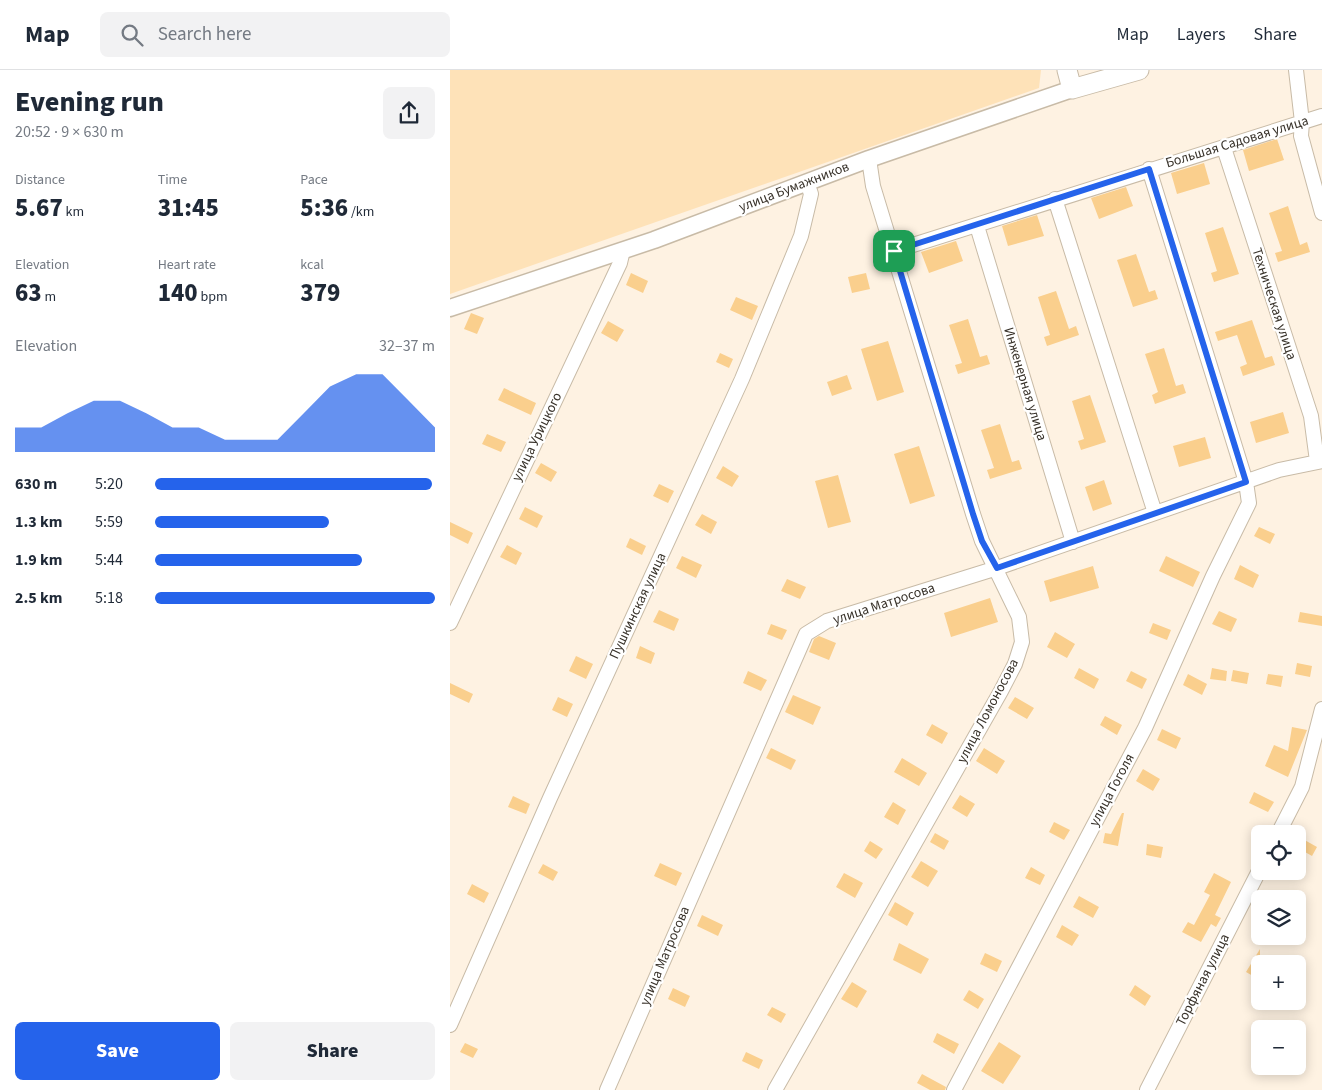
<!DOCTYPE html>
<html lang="en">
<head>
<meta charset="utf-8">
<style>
  body { margin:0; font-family:"Source Sans 3",sans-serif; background:#f2f2f3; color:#1f2937; height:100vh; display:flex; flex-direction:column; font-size:19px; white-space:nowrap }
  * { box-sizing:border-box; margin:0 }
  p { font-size:16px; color:#747a83 }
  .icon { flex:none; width:28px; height:28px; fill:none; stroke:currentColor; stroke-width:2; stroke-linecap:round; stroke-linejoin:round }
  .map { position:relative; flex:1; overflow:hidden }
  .details { display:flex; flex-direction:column; background:#fff; width:450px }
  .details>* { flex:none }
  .buttons { position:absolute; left:801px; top:755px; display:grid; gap:10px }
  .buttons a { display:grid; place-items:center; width:55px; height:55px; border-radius:8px; background:#fff; box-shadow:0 2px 12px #0003; font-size:25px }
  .pin { position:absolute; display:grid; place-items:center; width:42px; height:42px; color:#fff; margin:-21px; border-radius:10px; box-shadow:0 2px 8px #0006 }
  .round { display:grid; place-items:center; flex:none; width:52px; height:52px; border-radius:8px; background:#f2f2f3 }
  .headline { display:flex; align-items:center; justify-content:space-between; height:85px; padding:0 15px }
  h1 { font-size:28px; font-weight:800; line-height:38px }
  .metrics { display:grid; grid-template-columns:repeat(3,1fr); gap:8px; height:85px; padding:5px 15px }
  .metrics div { display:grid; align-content:center }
  .metrics b { font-size:25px; font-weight:800 }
  .metrics small { font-size:14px; font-weight:400 }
  .metrics p { font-size:14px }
  .chart { height:140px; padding:10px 15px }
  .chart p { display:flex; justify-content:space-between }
  .chart svg { width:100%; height:90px; margin-top:5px; fill:#2563eb; opacity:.7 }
  .primary-button { display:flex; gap:10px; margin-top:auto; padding:10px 15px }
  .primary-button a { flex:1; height:58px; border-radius:8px; background:#2563eb; color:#fff; font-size:20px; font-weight:800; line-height:58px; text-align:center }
  .primary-button a+a { background:#f2f2f3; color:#1f2937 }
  ul { padding:0 15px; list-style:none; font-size:16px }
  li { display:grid; grid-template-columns:80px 60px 1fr; align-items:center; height:38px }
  li i { height:12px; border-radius:6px; background:#2563eb }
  header { display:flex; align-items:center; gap:30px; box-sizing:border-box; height:70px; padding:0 25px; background:#fff; border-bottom:1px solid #e0e1e3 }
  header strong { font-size:24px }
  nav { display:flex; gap:28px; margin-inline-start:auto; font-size:18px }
  .search { width:350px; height:45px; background:#f2f2f3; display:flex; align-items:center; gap:12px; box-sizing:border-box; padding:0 18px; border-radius:8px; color:#747a83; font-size:19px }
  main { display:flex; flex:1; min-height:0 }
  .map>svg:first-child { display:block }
</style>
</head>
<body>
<header>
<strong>Map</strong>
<div class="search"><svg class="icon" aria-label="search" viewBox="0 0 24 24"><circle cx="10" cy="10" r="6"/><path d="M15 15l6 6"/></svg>Search here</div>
<nav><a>Map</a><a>Layers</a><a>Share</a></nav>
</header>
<main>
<section class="details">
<div class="headline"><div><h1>Evening run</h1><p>20:52 · 9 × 630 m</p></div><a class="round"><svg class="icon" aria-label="share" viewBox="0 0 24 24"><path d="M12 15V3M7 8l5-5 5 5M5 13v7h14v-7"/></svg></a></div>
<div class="metrics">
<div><p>Distance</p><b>5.67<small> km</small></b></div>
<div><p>Time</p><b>31:45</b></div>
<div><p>Pace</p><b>5:36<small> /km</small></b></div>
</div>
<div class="metrics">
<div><p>Elevation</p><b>63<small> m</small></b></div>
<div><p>Heart rate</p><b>140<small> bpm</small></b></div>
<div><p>kcal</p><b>379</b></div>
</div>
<div class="chart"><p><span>Elevation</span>32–37 m</p>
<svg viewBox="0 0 160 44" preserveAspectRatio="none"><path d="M0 44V32L10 32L20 25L30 19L40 19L50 25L60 32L70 32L80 38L90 38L100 38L110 25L120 12L130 6L140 6L150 19L160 32V44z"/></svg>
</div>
<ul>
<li><b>630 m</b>5:20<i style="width:99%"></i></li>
<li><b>1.3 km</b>5:59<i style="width:62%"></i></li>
<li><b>1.9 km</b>5:44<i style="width:74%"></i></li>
<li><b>2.5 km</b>5:18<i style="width:100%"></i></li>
</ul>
<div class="primary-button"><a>Save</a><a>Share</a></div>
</section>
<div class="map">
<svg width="872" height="1020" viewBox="0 0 872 1020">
  <rect width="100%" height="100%" fill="#fef2e2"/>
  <path fill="#fee2b8" d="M 0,0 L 591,0 L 589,18 L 0,224 Z"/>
  <path fill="#facf8d" d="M 827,69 L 834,90 L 799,101 L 793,80 Z
    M 754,93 L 760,114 L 727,124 L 721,103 Z
    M 676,117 L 683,136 L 649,149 L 641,128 Z
    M 838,136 L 850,175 L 857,172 L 860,182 L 828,192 L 825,183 L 832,181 L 819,143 Z
    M 587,145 L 594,166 L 558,176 L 552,156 Z
    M 773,157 L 789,204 L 764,212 L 761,203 L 767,201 L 755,163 Z
    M 506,171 L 513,191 L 479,203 L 471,182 Z
    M 686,184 L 699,222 L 705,220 L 708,229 L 683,237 L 667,190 Z
    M 181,203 L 198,211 L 193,223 L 176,215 Z
    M 416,203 L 420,219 L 402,223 L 398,207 Z
    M 606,221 L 619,259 L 626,256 L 629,265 L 597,276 L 594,267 L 600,265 L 588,227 Z
    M 286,227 L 308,236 L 302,250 L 280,240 Z
    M 21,243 L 34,248 L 27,264 L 14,259 Z
    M 518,249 L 530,287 L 537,285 L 540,294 L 508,304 L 505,295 L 512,293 L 499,255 Z
    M 802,250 L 815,288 L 822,286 L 825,295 L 793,306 L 790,297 L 797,294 L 787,265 L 768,271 L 765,262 Z
    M 158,251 L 174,260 L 167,272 L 151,263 Z
    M 438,271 L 454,322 L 427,331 L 411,279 Z
    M 714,278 L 726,316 L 733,314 L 736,323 L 705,334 L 702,325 L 708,322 L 695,284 Z
    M 270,283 L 283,289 L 279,298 L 266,292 Z
    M 397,305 L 402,319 L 382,326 L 377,312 Z
    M 54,318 L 86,333 L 81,345 L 48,330 Z
    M 640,325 L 656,372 L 631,380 L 628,371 L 634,369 L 622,331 Z
    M 833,342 L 839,363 L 806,373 L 800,352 Z
    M 550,354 L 562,392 L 569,390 L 572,399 L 540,409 L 537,400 L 544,398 L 531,360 Z
    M 37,364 L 56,372 L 51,382 L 32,374 Z
    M 755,367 L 761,388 L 729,397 L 723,376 Z
    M 469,376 L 485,426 L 460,434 L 444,384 Z
    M 91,393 L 107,402 L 101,412 L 85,403 Z
    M 273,396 L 289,406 L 282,417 L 266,408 Z
    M 388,405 L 401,452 L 378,458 L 365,411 Z
    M 654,410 L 662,434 L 643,441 L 635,417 Z
    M 209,414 L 224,421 L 218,433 L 203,426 Z
    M 75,437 L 93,446 L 87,458 L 69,449 Z
    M 252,444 L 267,452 L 261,464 L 245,455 Z
    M 0,452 L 23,463 L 18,474 L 0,465 Z
    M 809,457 L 825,464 L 820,474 L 804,466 Z
    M 180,468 L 196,476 L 192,485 L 176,477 Z
    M 57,475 L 72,483 L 66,495 L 50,487 Z
    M 232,486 L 252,495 L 246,508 L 226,498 Z
    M 716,486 L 750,502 L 743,517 L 709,501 Z
    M 790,495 L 809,505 L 803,518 L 784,509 Z
    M 643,496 L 649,518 L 600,532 L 594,511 Z
    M 337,509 L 356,517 L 350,529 L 331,521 Z
    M 540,528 L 548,552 L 501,567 L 494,543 Z
    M 209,540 L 229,549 L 224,561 L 203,552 Z
    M 769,541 L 787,549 L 781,562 L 762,554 Z
    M 850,542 L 872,546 L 872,556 L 848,552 Z
    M 703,553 L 721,560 L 717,570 L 699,563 Z
    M 321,554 L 337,560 L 332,570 L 317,564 Z
    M 605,562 L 625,574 L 617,588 L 597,577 Z
    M 369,566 L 386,573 L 379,590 L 359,582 L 364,569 Z
    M 190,576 L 205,583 L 201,594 L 186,588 Z
    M 126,586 L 143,594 L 136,609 L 119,601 Z
    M 847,593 L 862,596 L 860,607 L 845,604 Z
    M 629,598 L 649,609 L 644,619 L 624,608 Z
    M 762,598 L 777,601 L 776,611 L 760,609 Z
    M 783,600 L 799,603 L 797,614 L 781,611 Z
    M 298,601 L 317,610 L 311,621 L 293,613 Z
    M 681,601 L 697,609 L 692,619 L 676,611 Z
    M 738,604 L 757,614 L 752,625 L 733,615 Z
    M 818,604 L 833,606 L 831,617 L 816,614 Z
    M 0,613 L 23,624 L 19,633 L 0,624 Z
    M 343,625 L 371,637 L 363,655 L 335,642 Z
    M 108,627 L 123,634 L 117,647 L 102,640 Z
    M 565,627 L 584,638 L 577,649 L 558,638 Z
    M 655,646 L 672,655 L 667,665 L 650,655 Z
    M 482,654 L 498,663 L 492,674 L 476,665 Z
    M 842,657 L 857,660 L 838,707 L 815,696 L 824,675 L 838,681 Z
    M 712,659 L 731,668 L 726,679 L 707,670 Z
    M 321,678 L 346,690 L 341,700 L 316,688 Z
    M 534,678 L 555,691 L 547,704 L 526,691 Z
    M 452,688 L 477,703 L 469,716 L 444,702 Z
    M 693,699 L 710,709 L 703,721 L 686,711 Z
    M 804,722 L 824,732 L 818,742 L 799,733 Z
    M 510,725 L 525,734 L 517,747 L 502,738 Z
    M 63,726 L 80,734 L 76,744 L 58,737 Z
    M 443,732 L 456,740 L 448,755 L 434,747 Z
    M 672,743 L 674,743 L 668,776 L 653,773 L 655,763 L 661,764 Z
    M 604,752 L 620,760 L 614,770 L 599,762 Z
    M 485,763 L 499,771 L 494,780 L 480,772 Z
    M 851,768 L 867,777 L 862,786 L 848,778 Z
    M 420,771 L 433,779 L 426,789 L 414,781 Z
    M 697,774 L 713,777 L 711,788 L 696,785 Z
    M 471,791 L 488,801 L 478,817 L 461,807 Z
    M 210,793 L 232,803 L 226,816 L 204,806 Z
    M 93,794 L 108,802 L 103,811 L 88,803 Z
    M 581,797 L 595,805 L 590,815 L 575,808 Z
    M 394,803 L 413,813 L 405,828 L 386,817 Z
    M 764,803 L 781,812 L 765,845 L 771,848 L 766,857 L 761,854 L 751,872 L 732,862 L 738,852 L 744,855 L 760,825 L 754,822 Z
    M 22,814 L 39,823 L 34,833 L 17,824 Z
    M 629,826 L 649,837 L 643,848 L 623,837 Z
    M 445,832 L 464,843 L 457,856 L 438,845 Z
    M 252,845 L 273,855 L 268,866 L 247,856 Z
    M 612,855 L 629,865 L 622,876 L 606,867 Z
    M 449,873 L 479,889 L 471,904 L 443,890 Z
    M 810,879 L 810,910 L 796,902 Z
    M 535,883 L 552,891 L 547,902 L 530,894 Z
    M 402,912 L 417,921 L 407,938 L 391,929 Z
    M 685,915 L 701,926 L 695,936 L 679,925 Z
    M 223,918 L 240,926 L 235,937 L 218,929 Z
    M 519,920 L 534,929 L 528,939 L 513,930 Z
    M 322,937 L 336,944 L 331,953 L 317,945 Z
    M 487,963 L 509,974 L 504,984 L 483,972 Z
    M 549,972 L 571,986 L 553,1014 L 531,1001 Z
    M 15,973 L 28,979 L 23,988 L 10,982 Z
    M 296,982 L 313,990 L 309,999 L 292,991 Z
    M 472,1004 L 496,1017 L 495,1020 L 480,1020 L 467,1013 Z"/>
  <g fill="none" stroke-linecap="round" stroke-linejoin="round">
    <g stroke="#c8bba7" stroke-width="16">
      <path id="minor" d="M 846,0 L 852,52 L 851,66 L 872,143
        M 774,78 L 861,346 L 867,391
        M 605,129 L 705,443
        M 527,156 L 623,472
        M 444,181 L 872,46
        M 0,553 L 170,193 L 173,180
        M 828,764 L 852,717 L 872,639
        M 0,955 L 100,728 L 292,309 L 351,166 L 361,124 L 357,112
        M 157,1020 L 356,564 L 377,551 L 547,498 L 829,400 L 872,391
        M 325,1020 L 551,621 L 565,594 L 572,572 L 569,547 L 532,471 L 523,444 L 423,116 L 419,89
        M 504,1020 L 695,658 L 763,506 L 799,433 L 796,412 L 699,99
        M 697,1020 L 810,799"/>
    </g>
    <g stroke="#c8bba7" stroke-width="19">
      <path id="tertiary" d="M 0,238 L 204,170 L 419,89 L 622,19"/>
    </g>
    <g stroke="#c8bba7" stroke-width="21">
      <path id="secondary" d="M 617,0 L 622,19 L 689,0"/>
    </g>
    <use href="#minor" stroke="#fff" stroke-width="14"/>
    <use href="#tertiary" stroke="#fff" stroke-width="16"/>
    <use href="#secondary" stroke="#fff" stroke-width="19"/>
  </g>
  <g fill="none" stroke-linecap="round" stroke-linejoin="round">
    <g stroke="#fff" stroke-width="10">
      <path id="route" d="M 699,99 L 796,412 L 547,498 L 532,471 L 523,444 L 444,181 Z"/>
    </g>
    <use href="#route" stroke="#2563eb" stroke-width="6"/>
  </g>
  <g text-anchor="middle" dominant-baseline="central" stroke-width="4.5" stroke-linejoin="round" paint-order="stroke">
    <g font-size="14" fill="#38322a" stroke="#fff">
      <text transform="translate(787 72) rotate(-17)">Большая Садовая улица</text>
      <text transform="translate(344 117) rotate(-21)">улица Бумажников</text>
      <text transform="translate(824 234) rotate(72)">Техническая улица</text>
      <text transform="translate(575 314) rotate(73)">Инженерная улица</text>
      <text transform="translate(87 367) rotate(-64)">улица Урицкого</text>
      <text transform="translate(434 534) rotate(-18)">улица Матросова</text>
      <text transform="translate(188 536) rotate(-65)">Пушкинская улица</text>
      <text transform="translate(538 641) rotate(-62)">улица Ломоносова</text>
      <text transform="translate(662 720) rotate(-62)">улица Гоголя</text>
      <text transform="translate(215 886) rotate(-67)">улица Матросова</text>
      <text transform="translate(753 910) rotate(-63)">Торфяная улица</text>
    </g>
  </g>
</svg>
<div class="buttons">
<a><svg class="icon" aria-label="locate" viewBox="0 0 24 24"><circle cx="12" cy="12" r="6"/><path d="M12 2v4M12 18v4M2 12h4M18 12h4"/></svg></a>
<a><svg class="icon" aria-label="layers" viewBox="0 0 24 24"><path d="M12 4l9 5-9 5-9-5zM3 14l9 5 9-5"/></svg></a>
<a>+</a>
<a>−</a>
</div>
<div class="pin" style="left:444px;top:181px;background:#1e9e55"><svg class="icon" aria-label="arrive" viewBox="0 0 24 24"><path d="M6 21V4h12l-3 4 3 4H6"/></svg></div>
</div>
</main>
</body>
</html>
